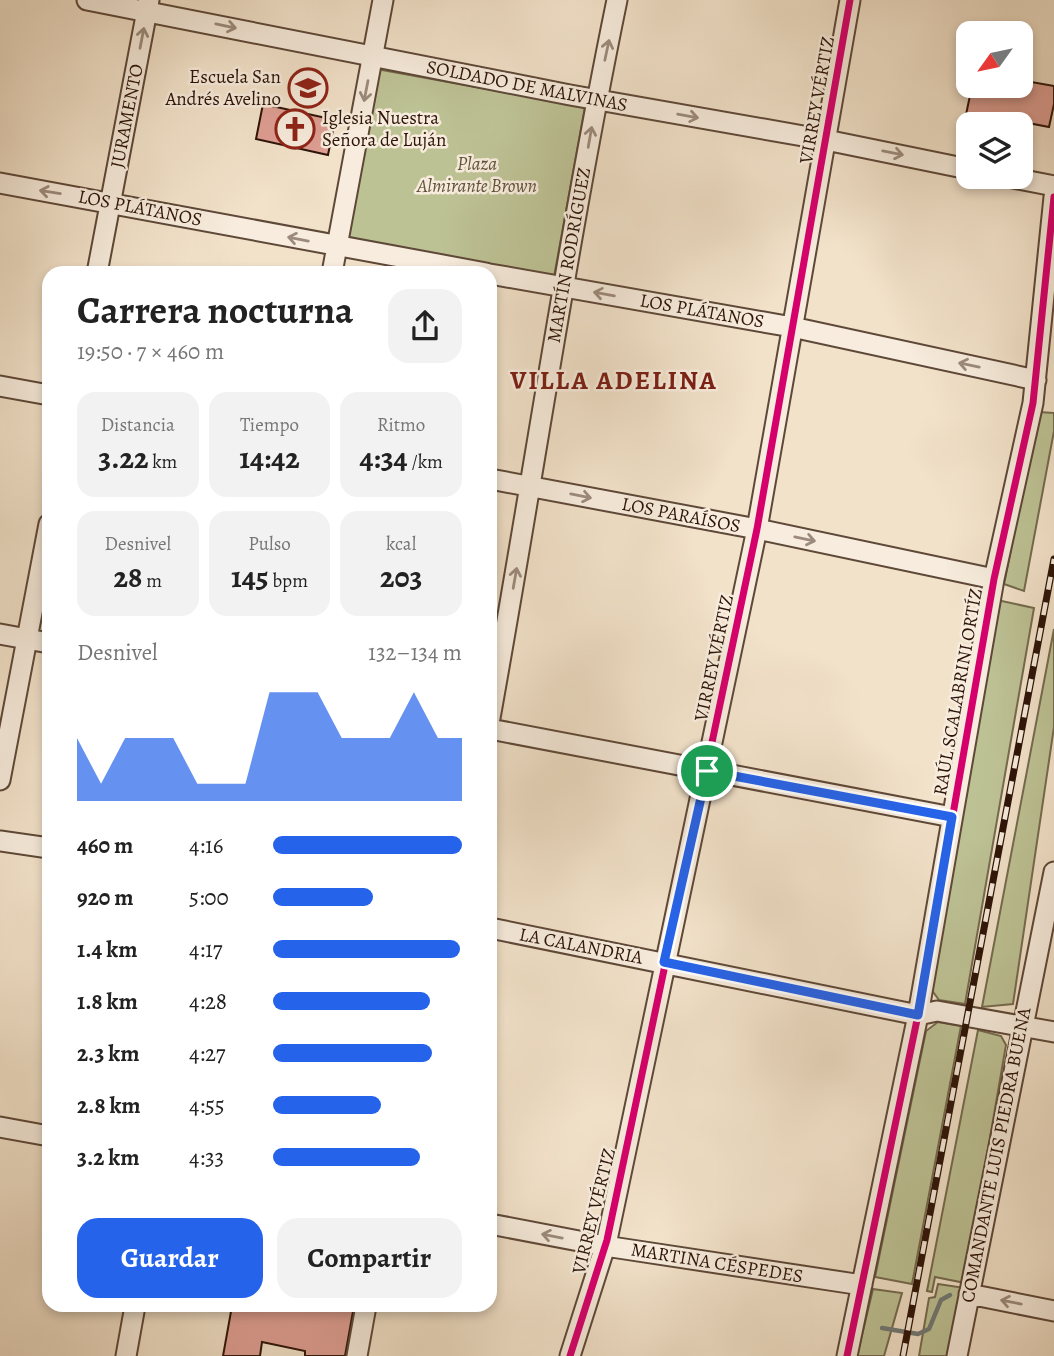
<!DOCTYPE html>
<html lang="es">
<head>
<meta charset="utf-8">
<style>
  body { margin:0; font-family:Alegreya,serif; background:#f2f2f2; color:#222; height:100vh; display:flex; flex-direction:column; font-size:26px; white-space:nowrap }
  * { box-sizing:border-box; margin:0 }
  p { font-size:23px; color:#767676 }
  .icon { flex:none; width:38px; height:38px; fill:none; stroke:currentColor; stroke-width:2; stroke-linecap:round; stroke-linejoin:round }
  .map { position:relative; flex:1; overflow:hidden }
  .side { position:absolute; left:42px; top:266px; width:455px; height:1046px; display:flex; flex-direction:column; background:#fff; border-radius:21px; box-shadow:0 4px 10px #0003 }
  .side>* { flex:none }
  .needle { width:46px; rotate:237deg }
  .fabs { position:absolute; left:956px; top:21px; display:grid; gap:14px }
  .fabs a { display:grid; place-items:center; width:77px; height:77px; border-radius:14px; background:#fff; box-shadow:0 4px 10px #0003; font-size:35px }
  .pin { position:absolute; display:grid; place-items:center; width:60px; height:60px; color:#fff; margin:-30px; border:4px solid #fff; border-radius:50%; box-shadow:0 2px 7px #0007 }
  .round { display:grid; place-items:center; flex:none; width:74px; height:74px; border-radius:21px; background:#f2f2f2 }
  .headline { display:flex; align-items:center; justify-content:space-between; height:119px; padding:0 35px }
  h1 { font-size:38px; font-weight:700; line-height:52px }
  .metrics { display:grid; grid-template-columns:repeat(3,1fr); gap:10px; height:119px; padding:7px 35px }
  .metrics div { display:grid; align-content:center; border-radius:18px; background:#f2f2f2; text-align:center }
  .metrics b { font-size:30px; font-weight:700 }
  .metrics small { font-size:19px; font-weight:400 }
  .metrics p { font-size:19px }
  .chart { height:196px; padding:14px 35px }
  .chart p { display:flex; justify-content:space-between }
  .chart svg { width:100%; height:126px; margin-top:7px; fill:#2563eb; opacity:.7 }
  .button { display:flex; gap:14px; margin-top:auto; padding:14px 35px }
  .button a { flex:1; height:80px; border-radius:21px; background:#2563eb; color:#fff; font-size:28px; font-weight:700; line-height:80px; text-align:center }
  .button a+a { background:#f2f2f2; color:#222 }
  ul { padding:0 35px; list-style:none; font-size:23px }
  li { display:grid; grid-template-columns:112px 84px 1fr; align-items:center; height:52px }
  li i { height:18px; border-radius:9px; background:#2563eb }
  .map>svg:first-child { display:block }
</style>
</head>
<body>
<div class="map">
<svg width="1054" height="1356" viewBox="0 0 1054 1356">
  <rect width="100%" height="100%" fill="#f2e2ca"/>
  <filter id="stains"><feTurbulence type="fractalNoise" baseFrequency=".00286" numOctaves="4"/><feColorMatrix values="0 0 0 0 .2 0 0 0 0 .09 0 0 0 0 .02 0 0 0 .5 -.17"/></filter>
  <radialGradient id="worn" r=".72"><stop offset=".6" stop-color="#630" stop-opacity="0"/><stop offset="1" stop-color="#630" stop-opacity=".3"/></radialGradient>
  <path fill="#bdc295" stroke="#756b4e" stroke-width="2" d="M 371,68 L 585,107 L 554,277 L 341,237 Z
    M 1039,412 L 1054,413 L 1054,431 L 1024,591 L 1004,584 Z
    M 997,600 L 1034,608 L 965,1004 L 939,1000 L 931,989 Z
    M 1054,629 L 1054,727 L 1013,1004 L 982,1007 Z
    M 938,1022 L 961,1026 L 912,1284 L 875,1277 L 926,1031 Z
    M 978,1030 L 1001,1036 L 1006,1045 L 965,1283 L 935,1277 L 932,1292 L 927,1291 Z
    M 938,1284 L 965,1288 L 952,1356 L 919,1356 L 929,1298 L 935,1297 Z
    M 873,1289 L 902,1293 L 884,1356 L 857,1356 Z"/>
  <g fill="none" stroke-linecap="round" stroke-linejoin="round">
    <path stroke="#717976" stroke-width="4.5" d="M 882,1328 L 918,1334 L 929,1329 L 941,1300 L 950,1295"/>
  </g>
  <path fill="#de9e93" stroke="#2d1408" stroke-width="2" d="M 1020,80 L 1054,86 L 1054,104 L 1049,127 L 987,115 L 986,124 L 964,124 L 972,86 L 1020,86 Z
    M 263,104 L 335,120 L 328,155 L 256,139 Z
    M 232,1306 L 354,1306 L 345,1356 L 305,1356 L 305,1351 L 262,1342 L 260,1356 L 223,1356 Z"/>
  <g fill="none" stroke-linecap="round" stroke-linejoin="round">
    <g stroke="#5e4838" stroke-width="23">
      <path id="minor" d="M 87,0 L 570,95 L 826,140 L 968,169
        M 1008,177 L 1054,186
        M 0,183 L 486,273
        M 97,273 L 149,0
        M 332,273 L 383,0
        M 490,274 L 792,327 L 1036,380
        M 0,386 L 49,395
        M 490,479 L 757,529 L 994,579
        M 0,634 L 49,643
        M 490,718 C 533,479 568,238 617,0
        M 490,729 L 952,817
        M 0,780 L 49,524
        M 0,841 L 49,848
        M 490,928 L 918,1015 L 937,1011 L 1054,1032
        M 0,1127 L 49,1136
        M 490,1224 L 605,1246 L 862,1285
        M 969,1294 L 1054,1311
        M 126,1356 L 135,1306
        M 357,1356 L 366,1306
        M 570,1356 L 607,1240 L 757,529 L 850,0
        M 847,1356 L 918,1015 L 994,579 L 1033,403 L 1054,197
        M 957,1356 L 1054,872"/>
    </g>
    <use href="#minor" stroke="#f7ecdd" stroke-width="19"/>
    <g stroke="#2d1408" stroke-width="7">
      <path id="rail" d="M 903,1356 L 1054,559"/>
    </g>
    <use href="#rail" stroke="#f7ecdd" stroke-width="4.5" stroke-dasharray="13" stroke-linecap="butt"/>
    <g stroke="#f7ecdd" stroke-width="11">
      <path id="cycleway" d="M 570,1356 L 607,1240 L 757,529 L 850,0
        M 847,1356 L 918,1015 L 994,579 L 1033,403 L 1054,197"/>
    </g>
    <use href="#cycleway" stroke="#d6006c" stroke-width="7"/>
  </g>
  <defs><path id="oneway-shaft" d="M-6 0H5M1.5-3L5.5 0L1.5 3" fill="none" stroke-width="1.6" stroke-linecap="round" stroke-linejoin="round" transform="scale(1.75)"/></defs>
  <g stroke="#9c8b7d">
    <use href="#oneway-shaft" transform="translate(226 26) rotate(12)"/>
    <use href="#oneway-shaft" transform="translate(142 38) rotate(-79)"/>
    <use href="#oneway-shaft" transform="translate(607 50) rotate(-78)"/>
    <use href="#oneway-shaft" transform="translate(366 91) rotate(101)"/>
    <use href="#oneway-shaft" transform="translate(688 116) rotate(10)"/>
    <use href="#oneway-shaft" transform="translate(590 137) rotate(-80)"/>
    <use href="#oneway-shaft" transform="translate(893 153) rotate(11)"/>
    <use href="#oneway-shaft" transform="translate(50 192) rotate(-171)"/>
    <use href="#oneway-shaft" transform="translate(298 239) rotate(-169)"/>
    <use href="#oneway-shaft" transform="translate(604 294) rotate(-170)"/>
    <use href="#oneway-shaft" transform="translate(969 365) rotate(-168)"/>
    <use href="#oneway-shaft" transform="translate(581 496) rotate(11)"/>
    <use href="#oneway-shaft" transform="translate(805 539) rotate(12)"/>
    <use href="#oneway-shaft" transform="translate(515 578) rotate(-80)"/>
    <use href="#oneway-shaft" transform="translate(552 1236) rotate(-169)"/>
    <use href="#oneway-shaft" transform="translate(1011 1302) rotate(-169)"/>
  </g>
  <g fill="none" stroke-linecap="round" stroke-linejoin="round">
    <g stroke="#fff" stroke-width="14">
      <path id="route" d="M 707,771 L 952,817 L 918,1015 L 664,962 Z"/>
    </g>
    <use href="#route" stroke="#2563eb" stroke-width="9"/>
  </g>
  <defs>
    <g id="school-ring" transform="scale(2.0125)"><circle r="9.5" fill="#f7ecdd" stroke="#8f2418" stroke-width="1.5"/><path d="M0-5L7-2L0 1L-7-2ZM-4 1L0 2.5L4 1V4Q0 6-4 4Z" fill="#8f2418"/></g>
    <g id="church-ring" transform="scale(2.0125)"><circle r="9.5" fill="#f7ecdd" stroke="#8f2418" stroke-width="1.5"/><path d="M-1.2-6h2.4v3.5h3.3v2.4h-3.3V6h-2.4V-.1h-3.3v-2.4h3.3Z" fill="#8f2418"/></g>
  </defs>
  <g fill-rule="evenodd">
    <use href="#school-ring" x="308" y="88"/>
    <use href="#church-ring" x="295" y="129"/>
  </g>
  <g text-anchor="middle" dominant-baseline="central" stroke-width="5" stroke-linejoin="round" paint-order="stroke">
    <g font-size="19" fill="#2d1408" stroke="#f7ecdd" text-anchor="end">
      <text x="281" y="77">Escuela San<tspan x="281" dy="22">Andrés Avelino</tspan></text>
      <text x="322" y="118" text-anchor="start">Iglesia Nuestra<tspan x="322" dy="22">Señora de Luján</tspan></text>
    </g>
    <g font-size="19" fill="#2d1408" stroke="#f7ecdd">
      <text transform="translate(527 86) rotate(11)">SOLDADO DE MALVINAS</text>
      <text transform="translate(817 100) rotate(-80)">VIRREY VÉRTIZ</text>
      <text transform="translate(127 116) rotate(-79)">JURAMENTO</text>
      <text transform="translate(140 208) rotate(11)">LOS PLÁTANOS</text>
      <text transform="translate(569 255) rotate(-80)">MARTÍN RODRÍGUEZ</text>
      <text transform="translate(702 311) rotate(10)">LOS PLÁTANOS</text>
      <text transform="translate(681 515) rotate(11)">LOS PARAÍSOS</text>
      <text transform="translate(714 658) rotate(-78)">VIRREY VÉRTIZ</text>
      <text transform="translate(958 692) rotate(-80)">RAÚL SCALABRINI ORTÍZ</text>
      <text transform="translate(581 946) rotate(11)">LA CALANDRIA</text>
      <text transform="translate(996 1155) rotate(-79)">COMANDANTE LUIS PIEDRA BUENA</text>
      <text transform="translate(594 1211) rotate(-76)">VIRREY VÉRTIZ</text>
      <text transform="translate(717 1263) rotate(9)">MARTINA CÉSPEDES</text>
    </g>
    <g font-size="19" font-style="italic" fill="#5f5139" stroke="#f7ecdd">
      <text x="477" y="164">Plaza<tspan x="477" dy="22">Almirante Brown</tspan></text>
    </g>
    <g font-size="26" font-weight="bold" letter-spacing="2" fill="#7a1f14" stroke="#f7ecdd">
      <text x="614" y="380">VILLA ADELINA</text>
    </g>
  </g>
  <rect width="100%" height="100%" filter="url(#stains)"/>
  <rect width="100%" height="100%" fill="url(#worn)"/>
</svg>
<div class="fabs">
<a><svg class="needle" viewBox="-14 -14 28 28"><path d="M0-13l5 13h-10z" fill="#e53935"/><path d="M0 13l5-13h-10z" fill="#767676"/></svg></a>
<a><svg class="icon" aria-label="layers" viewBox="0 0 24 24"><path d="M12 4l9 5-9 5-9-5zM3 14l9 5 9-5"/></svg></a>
</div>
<div class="pin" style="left:707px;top:771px;background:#1e9e55"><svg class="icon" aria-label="arrive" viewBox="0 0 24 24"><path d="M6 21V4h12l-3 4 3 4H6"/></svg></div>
<section class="side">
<div class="headline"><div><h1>Carrera nocturna</h1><p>19:50 · 7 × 460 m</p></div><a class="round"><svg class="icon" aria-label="share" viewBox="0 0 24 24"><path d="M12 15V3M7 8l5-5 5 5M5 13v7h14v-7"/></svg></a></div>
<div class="metrics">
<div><p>Distancia</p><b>3.22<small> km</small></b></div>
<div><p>Tiempo</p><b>14:42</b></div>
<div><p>Ritmo</p><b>4:34<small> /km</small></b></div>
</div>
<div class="metrics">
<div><p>Desnivel</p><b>28<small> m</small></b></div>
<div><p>Pulso</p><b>145<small> bpm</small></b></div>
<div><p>kcal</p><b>203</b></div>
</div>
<div class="chart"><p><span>Desnivel</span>132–134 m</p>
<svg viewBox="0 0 160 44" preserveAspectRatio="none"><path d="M0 44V22L10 38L20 22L30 22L40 22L50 38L60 38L70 38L80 6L90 6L100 6L110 22L120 22L130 22L140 6L150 22L160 22V44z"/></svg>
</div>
<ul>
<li><b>460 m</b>4:16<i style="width:100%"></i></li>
<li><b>920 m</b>5:00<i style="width:53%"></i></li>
<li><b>1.4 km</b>4:17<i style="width:99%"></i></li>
<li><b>1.8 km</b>4:28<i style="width:83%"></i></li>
<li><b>2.3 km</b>4:27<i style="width:84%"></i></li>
<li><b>2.8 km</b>4:55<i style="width:57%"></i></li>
<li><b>3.2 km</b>4:33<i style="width:78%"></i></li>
</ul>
<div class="button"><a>Guardar</a><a>Compartir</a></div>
</section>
</div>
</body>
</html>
